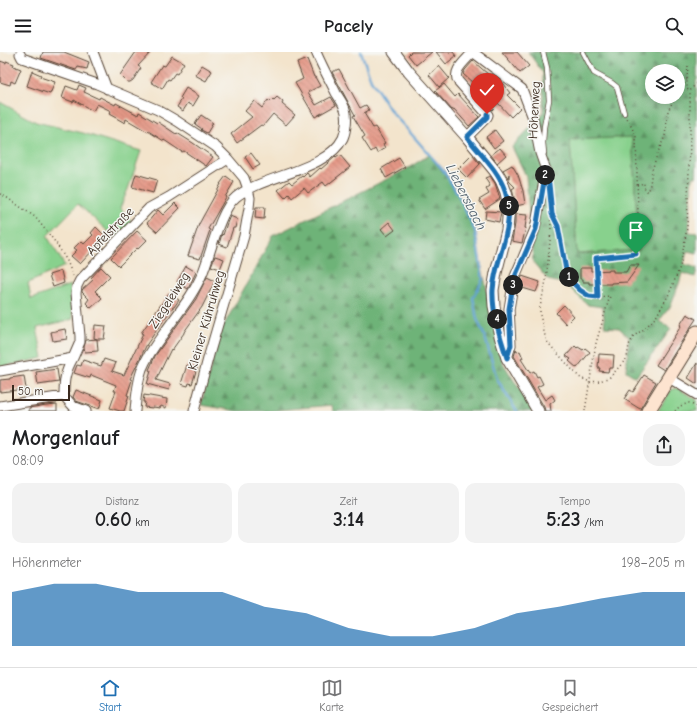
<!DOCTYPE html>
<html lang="de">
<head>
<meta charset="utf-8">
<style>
  body { margin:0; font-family:"Comic Neue",sans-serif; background:#f2f2f2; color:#202124; height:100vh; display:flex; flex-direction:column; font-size:15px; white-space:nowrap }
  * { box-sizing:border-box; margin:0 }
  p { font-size:13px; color:#757577 }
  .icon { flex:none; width:22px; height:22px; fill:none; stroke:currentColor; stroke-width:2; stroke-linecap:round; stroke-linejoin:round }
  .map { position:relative; height:359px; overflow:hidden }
  .side { display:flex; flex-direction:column; background:#fff; flex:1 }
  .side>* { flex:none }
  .buttons { position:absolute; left:645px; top:12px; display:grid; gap:8px }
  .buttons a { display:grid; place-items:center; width:40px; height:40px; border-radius:50%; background:#fff; box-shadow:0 2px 10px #0003; font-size:20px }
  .scale { position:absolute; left:12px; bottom:10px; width:58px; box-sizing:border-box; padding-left:4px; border:2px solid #3b2a1e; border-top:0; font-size:11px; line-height:14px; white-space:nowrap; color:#3b2a1e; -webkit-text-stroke:3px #f6f6f2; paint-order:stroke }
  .pin { position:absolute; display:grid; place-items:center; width:34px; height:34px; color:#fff; margin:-41px -17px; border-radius:50% 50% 50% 0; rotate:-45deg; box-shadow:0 0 4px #0007 }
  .pin .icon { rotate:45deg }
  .km { position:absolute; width:20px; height:20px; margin:-10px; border-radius:50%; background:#222; color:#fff; font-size:11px; line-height:20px; text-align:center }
  .round { display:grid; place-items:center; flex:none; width:42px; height:42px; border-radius:16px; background:#f2f2f2 }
  .summary { display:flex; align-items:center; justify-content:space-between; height:68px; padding:0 12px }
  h1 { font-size:22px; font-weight:700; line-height:30px }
  .metrics { display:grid; grid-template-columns:repeat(3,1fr); gap:6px; height:68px; padding:4px 12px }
  .metrics div { display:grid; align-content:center; border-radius:10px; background:#f2f2f2; text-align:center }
  .metrics b { font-size:20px; font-weight:700 }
  .metrics small { font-size:11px; font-weight:400 }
  .metrics p { font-size:11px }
  .chart { height:112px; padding:8px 12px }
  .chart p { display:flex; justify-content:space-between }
  .chart svg { width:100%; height:72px; margin-top:4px; fill:#1f6fb2; opacity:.7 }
  header { display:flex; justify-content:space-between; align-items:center; height:52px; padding:0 12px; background:#fff; font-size:18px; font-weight:700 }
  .tabs { display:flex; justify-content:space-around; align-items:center; height:56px; border-top:1px solid #e0e0e0; background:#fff; font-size:11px; color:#757577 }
  .tabs a { display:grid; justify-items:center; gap:2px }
  .tabs .selected { color:#1f6fb2 }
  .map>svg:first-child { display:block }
</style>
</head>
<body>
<header><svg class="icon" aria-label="menu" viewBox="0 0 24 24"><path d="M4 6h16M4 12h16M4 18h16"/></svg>Pacely<svg class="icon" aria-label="search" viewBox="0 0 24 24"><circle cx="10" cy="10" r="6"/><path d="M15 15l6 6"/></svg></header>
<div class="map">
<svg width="697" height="359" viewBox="0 0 697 359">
  <defs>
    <pattern id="forest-firs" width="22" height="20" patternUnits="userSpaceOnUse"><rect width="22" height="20" fill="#6eb378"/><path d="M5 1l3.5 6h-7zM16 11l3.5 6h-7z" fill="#5c9262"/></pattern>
    <pattern id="building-back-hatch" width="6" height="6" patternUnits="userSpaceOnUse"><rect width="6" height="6" fill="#e49786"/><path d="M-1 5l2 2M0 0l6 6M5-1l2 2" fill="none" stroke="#ba7b6d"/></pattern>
  </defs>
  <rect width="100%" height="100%" fill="#f6f6f2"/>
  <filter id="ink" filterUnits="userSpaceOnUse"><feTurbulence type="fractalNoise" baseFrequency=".025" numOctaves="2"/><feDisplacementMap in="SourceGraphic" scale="8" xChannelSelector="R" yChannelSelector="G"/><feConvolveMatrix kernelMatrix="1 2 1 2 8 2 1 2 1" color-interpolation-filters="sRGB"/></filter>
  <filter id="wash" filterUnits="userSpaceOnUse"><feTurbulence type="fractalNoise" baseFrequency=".012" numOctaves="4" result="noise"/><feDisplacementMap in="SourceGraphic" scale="16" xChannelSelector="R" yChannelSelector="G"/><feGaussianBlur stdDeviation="0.9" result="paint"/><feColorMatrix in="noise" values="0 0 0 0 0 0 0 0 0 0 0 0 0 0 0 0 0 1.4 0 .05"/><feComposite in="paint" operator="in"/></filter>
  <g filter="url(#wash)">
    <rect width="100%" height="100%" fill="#f3e4cc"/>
    <path fill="#88d18d" stroke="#627e56" d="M 0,50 L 36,70 L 83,81 L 141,99 L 128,137 L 120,156 L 132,170 L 116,187 L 78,152 L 47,184 L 65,214 L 28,231 L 31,247 L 70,233 L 73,267 L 37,276 L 43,306 L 0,315 Z
      M 632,85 L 639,198 L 577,202 L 570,88 Z
      M 677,336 L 697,348 L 697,359 L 658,359 L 671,338 Z"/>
    <path fill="url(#forest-firs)" stroke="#546e4b" fill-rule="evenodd" d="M 528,0 L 697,0 L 697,27 L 696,29 L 697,103 L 696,125 L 692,125 L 689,180 L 697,181 L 697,201 L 687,199 L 684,212 L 697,216 L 695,225 L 682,221 L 679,232 L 670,255 L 659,269 L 671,277 L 636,325 L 626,319 L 629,285 L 619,276 L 605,275 L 603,255 L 588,253 L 574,240 L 567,232 L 548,228 L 533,210 L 526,124 L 512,95 L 543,62 L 543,21 ZM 652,19 L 678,19 L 678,45 L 652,45 ZM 632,85 L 639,198 L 577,202 L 570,88 Z
      M 429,103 L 448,126 L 471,166 L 503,311 L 533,359 L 333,359 L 332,353 L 268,359 L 238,359 L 201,353 L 220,280 L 273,184 L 405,118 Z"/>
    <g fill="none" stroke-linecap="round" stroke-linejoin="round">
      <path stroke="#5fa0d2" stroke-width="2.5" d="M 361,0 L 371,28 L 392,61 L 407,77 L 443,118 L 457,141 L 475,179 L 483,227 L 473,246 L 477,267 L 485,285 L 497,327 L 514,355 L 517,359"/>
    </g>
    <g id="blocks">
      <path fill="url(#building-back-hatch)" d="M 43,0 L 64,0 L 89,10 L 87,17 L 78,15 L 76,18 L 41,6 Z
        M 136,0 L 151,0 L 138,14 L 141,16 L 133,28 L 130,30 L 127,30 L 120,23 Z
        M 411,0 L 432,0 L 416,13 L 408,3 Z
        M 436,0 L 453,0 L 456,4 L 446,12 Z
        M 502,0 L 517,0 L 529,14 L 520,21 Z
        M 172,4 L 184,11 L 177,22 L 175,21 L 170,28 L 168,27 L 162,37 L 151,30 L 162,13 L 165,14 Z
        M 307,7 L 314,25 L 315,25 L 320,34 L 308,40 L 316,53 L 331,45 L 336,53 L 315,65 L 295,31 L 303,27 L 297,11 Z
        M 0,9 L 6,11 L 6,9 L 14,12 L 13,14 L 21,17 L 15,31 L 11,29 L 10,33 L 0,30 Z
        M 473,9 L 489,23 L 491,22 L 495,25 L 495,24 L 499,27 L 510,41 L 507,43 L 520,56 L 511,65 L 498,51 L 492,58 L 487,53 L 492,46 L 474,30 L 473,31 L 463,22 L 465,18 Z
        M 202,13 L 212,19 L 206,29 L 195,23 Z
        M 439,14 L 449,26 L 439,35 L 429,23 Z
        M 339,17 L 360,56 L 366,53 L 369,58 L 364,61 L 373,76 L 375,75 L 385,91 L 383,92 L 385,96 L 377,101 L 375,97 L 371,100 L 362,86 L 365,84 L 353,64 L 355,63 L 332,20 Z
        M 32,19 L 41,23 L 40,25 L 55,30 L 50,42 L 27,34 Z
        M 444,32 L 455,45 L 458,42 L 479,65 L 469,74 L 454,57 L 452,58 L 435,39 Z
        M 79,33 L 86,36 L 84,40 L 99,47 L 100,45 L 115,53 L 116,51 L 138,63 L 139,60 L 157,71 L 158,70 L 176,82 L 177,81 L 193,91 L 213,105 L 206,114 L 184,99 L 182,100 L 164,88 L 164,89 L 148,79 L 148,80 L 126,67 L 125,71 L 109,62 L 111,59 L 97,52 L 93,59 L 74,48 L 73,50 L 62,46 L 66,34 L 77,38 Z
        M 186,36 L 199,44 L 193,54 L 188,51 L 183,59 L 177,55 L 182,47 L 180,46 Z
        M 277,45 L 283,50 L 282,52 L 295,63 L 286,73 L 273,62 L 263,74 L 261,73 L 237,91 L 231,82 L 252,65 L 245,59 L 254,49 L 262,56 L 268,48 L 270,50 L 273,47 L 274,48 Z
        M 201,63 L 213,71 L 207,81 L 201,78 L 202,77 L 195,72 Z
        M 495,78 L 503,89 L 494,96 L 486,85 Z
        M 500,96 L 506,103 L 497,111 L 491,103 Z
        M 251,101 L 260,113 L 253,117 L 245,105 Z
        M 340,103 L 350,115 L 326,134 L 323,130 L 308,141 L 304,136 L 292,146 L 289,142 L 285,146 L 278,138 L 289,129 L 292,132 L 302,124 L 303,125 L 307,121 L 310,125 L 320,116 L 321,117 L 335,105 L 336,106 Z
        M 472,103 L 480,112 L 467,126 L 458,117 Z
        M 399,106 L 405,115 L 386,126 L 381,117 Z
        M 512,113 L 518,123 L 523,139 L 525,152 L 516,154 L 512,137 L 515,135 L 509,129 L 509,122 L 508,126 L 503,118 Z
        M 136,122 L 157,128 L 153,141 L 132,135 Z
        M 226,124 L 234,130 L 225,145 L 226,145 L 208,177 L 210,178 L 200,207 L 188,204 L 199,172 L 221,132 L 220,132 Z
        M 490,124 L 495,131 L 500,147 L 485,157 L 479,148 L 489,142 L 486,137 L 490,134 L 485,126 Z
        M 175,151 L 180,156 L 157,180 L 147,171 L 158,158 L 163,163 Z
        M 256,155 L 265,155 L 264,167 L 255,166 Z
        M 486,159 L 501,160 L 499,170 L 485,167 Z
        M 515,162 L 527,163 L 525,176 L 526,176 L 522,191 L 512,189 L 515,172 Z
        M 230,164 L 237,167 L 235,176 L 233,176 L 227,195 L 219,192 L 222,182 L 223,183 L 227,171 Z
        M 389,170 L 395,178 L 387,184 L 381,177 Z
        M 96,175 L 107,186 L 97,196 L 96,195 L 80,212 L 71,204 L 77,198 L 74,196 L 81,189 L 84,192 L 93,183 L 91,181 Z
        M 137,179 L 147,188 L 138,197 L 137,196 L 119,214 L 111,206 Z
        M 215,204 L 224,207 L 220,217 L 211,214 Z
        M 630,213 L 639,213 L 627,230 L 611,231 L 611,232 L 589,232 L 589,230 L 583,230 L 583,227 L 580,227 L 580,216 L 591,216 L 591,219 L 613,218 L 613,220 L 626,220 Z
        M 186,214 L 196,220 L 188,237 L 177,230 Z
        M 101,215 L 110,224 L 95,239 L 102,246 L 91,256 L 86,251 L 89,247 L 82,240 L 82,238 L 93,228 L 91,226 Z
        M 61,219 L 64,231 L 53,235 L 49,223 Z
        M 522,224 L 540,230 L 536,240 L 519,235 Z
        M 207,225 L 215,229 L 202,255 L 184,280 L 184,281 L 172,298 L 171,297 L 156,328 L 170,332 L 169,338 L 147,332 L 151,319 L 149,318 L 155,304 L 196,247 Z
        M 169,241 L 179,248 L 174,255 L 173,255 L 147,292 L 130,327 L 132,328 L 127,343 L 129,344 L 124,359 L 120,359 L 110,356 L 116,339 L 114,339 L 116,333 L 91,323 L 90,326 L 74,321 L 77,313 L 81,314 L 83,308 L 101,314 L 104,307 L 116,311 L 112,319 L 124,323 L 143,282 L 141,281 Z
        M 564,253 L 574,264 L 566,272 L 556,261 Z
        M 687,262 L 696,267 L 690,276 L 664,318 L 656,313 L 681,274 L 680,273 Z
        M 95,273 L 106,274 L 104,287 L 97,287 L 98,299 L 85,300 L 84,295 L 86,288 L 97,287 L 94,286 Z
        M 65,277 L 67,287 L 53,289 L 51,280 Z
        M 575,294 L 577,296 L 578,295 L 583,298 L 585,296 L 590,300 L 577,316 L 569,309 L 571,307 L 566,304 Z
        M 516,298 L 517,300 L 520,299 L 523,306 L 521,307 L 530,321 L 534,319 L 537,325 L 539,324 L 543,332 L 537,335 L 545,348 L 552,343 L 555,348 L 550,352 L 551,359 L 545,359 L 544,355 L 514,304 Z
        M 599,302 L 614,303 L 613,316 L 609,316 L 608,320 L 599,319 L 600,316 L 598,316 Z
        M 697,311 L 697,332 L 688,326 Z
        M 187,313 L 197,316 L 192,332 L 189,331 L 188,334 L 181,332 Z
        M 57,317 L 59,330 L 38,333 L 36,320 Z
        M 644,323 L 656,330 L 640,357 L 624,347 L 630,338 L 633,340 Z
        M 24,324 L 26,337 L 0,340 L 0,328 L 10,327 L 10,326 Z
        M 76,338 L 102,348 L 99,357 L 76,349 L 73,345 Z
        M 144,343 L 167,347 L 166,356 L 161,354 L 160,356 L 153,355 L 153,356 L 144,355 L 145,350 L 143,350 Z
        M 57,352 L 57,359 L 29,359 L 29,356 L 46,353 Z"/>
    </g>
  </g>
  <g filter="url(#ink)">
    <use href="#blocks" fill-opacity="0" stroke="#574638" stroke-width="1"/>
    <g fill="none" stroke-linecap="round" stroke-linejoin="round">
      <g stroke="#574638" stroke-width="6">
        <path id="service" d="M 543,0 L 547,16 L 549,48 L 544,75 L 543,91 L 544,101
          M 583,0 L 594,21 L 612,31 L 617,35 L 624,61"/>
      </g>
      <g stroke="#574638" stroke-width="11">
        <path id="minor" d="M 93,0 L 107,37
          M 20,2 L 22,6 L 97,32 L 158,58 L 177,69 L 216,95 L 228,107 L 244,126 L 248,137 L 250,146 L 249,156 L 244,184 L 209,303 L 194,359
          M 467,85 L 487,65 L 488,63 L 458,29 C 452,19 465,9 471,2 L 474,1 L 522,37 L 533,66 L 540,101 L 546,118 L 535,177 L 514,227 L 509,257 L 511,293 L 507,306
          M 0,319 L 73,306 L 80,290 L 80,284 L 76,241 L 77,234 L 80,228 L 149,156 L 169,145 L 228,107
          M 669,326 L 697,343
          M 64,344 C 64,328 65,320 73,306
          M 0,354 L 64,344 L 73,354 L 86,359
          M 135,359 C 136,345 137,331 142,317 C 147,304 155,293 164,281 C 178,261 194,242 203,220 C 211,200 220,158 236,145 C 263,123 327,119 343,86 C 346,79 348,64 345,57 C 343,51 339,46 336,41 C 329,27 322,14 316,0"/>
      </g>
      <g stroke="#574638" stroke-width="13">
        <path id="tertiary" d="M 394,0 L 409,20 L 467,85 L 495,119 L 501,128 L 506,140 L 509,154 L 507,178 L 496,221 L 493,238 L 494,254 L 500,284 L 507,306 L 538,359"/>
      </g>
      <g stroke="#574638" stroke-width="15">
        <path id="secondary" d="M 648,359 L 697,280"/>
      </g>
      <path stroke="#574638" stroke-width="1.5" stroke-dasharray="1 3" stroke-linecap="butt" d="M 687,27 L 688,14
        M 678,42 L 682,37 L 687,27 L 687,37 L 690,39 L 697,30
        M 637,133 L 644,131 L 644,135 L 647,139 L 649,139 L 652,118 L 658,100 L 665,84 L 668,59 L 675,45
        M 0,142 L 6,145 L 35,165 L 56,191 L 67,209 L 73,224
        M 550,144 L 551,179 L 546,229 L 540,255 L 540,263 L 546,288 L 549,292 L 579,325 L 590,330
        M 552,164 C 557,174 560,183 562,194 C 567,218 568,241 598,245
        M 590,330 L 600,329 L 610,325 L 627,306 L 629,293 L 634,284 L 644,277 L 656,265 L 669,242 L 680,215 L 687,176 L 690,88 L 690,39
        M 585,359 L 596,291 L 610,244 L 598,245 L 596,206 L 632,203 L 636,203 L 639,199 L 636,84 L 627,66
        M 675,359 L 680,354 L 689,351 L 697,355"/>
      <use href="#service" stroke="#fff" stroke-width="4.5"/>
      <use href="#minor" stroke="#fff" stroke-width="9"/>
      <use href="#tertiary" stroke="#fff" stroke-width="11"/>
      <use href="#secondary" stroke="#fde4d0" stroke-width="13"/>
    </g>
  </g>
  <g fill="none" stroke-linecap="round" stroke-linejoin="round" filter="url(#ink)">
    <g stroke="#fff" stroke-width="8">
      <path id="route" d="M 487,62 L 487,65 L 467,85 C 480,102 498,118 505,139 C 517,173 495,205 493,238 C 492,260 500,285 507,306 L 511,293 L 509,257 L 514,227 L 536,177 L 546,118 L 549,132 L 552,162 L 558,174 L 566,218 L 570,228 L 580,238 L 589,244 L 598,245 L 596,206 L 636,202"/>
    </g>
    <use href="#route" stroke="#1f6fb2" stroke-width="5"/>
  </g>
  <g text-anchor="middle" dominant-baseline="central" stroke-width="3" stroke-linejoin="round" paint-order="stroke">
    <g font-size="13" fill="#3b2a1e" stroke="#f6f6f2">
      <text transform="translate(534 58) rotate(-87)">Höhenweg</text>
      <text transform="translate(110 179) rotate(-46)">Apfelstraße</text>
      <text transform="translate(169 248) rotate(-57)">Ziegeleiweg</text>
      <text transform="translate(206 268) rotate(-74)">Kleiner Kühruhweg</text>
    </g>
    <g font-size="14" font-style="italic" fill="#495966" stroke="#f6f6f2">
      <text transform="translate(466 145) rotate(63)">Liebersbach</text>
    </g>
  </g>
</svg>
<div class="buttons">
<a><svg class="icon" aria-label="layers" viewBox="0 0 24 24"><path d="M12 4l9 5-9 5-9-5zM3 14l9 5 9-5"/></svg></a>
</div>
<div class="scale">50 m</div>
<div class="pin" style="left:636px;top:202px;background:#1e9e55"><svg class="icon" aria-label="arrive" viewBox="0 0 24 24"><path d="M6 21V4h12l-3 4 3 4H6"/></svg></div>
<div class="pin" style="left:487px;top:62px;background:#d93025"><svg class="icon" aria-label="check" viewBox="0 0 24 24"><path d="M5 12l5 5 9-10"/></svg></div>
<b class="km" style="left:569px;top:225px">1</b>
<b class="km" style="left:545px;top:123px">2</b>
<b class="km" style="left:513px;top:233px">3</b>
<b class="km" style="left:497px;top:267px">4</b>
<b class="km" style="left:509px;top:154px">5</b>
</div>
<section class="side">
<div class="summary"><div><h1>Morgenlauf</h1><p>08:09</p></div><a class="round"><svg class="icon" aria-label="share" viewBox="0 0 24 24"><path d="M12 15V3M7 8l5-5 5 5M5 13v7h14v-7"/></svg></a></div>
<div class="metrics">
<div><p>Distanz</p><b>0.60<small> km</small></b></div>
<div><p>Zeit</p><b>3:14</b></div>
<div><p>Tempo</p><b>5:23<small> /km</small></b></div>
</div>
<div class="chart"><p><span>Höhenmeter</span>198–205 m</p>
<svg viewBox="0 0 160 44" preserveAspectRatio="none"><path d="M0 44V11L10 6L20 6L30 11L40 11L50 11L60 20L70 24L80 33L90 38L100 38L110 33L120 24L130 20L140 15L150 11L160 11V44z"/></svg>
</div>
</section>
<nav class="tabs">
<a class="selected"><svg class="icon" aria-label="home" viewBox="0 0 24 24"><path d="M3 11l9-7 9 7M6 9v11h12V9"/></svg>Start</a>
<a><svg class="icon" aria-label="map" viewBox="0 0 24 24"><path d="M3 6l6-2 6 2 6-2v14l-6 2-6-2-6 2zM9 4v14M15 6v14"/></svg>Karte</a>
<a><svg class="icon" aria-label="saved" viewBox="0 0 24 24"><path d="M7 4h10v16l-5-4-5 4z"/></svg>Gespeichert</a>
</nav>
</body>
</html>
